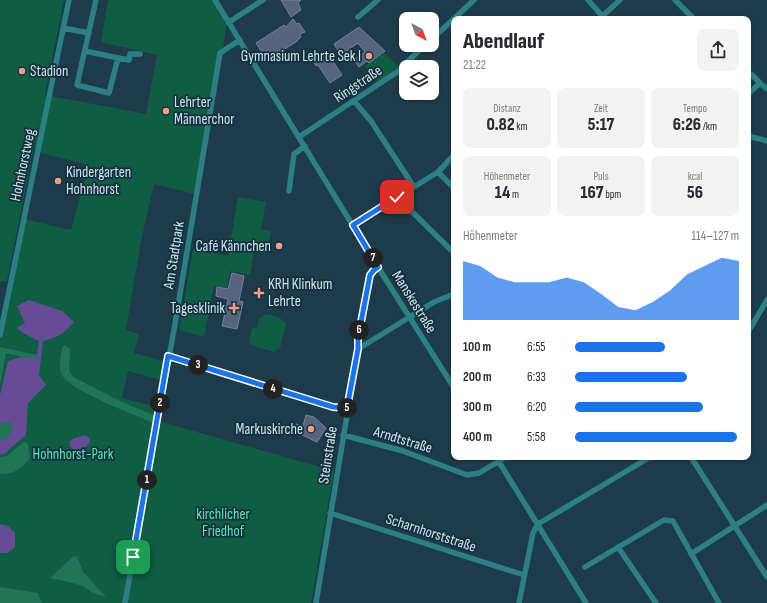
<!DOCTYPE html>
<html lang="de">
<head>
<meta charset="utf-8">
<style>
  body { margin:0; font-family:"Sofia Sans Condensed",sans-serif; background:#f2f2f3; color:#2b2b33; height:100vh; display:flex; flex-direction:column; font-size:15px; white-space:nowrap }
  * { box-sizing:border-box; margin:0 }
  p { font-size:13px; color:#7c7c81 }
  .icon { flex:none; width:22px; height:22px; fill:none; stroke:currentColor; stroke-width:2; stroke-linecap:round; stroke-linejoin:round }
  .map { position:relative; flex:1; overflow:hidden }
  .drawer { position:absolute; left:451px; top:16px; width:300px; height:444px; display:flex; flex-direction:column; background:#fff; border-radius:8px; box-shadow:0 1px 3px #0004 }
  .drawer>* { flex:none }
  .needle { width:26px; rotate:139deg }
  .tools { position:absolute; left:399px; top:12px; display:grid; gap:8px }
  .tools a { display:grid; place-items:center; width:40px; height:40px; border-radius:8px; background:#fff; box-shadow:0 1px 3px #0004; font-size:20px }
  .pin { position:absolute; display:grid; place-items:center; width:34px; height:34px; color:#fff; margin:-17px; border-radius:8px; box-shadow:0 2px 6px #0006 }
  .km { position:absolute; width:20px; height:20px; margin:-10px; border-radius:50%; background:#222; color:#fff; font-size:11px; line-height:20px; text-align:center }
  .round { display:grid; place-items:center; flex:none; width:42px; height:42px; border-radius:8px; background:#f2f2f3 }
  .head { display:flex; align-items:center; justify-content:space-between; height:68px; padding:0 12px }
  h1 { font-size:22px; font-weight:800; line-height:30px }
  .figures { display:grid; grid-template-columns:repeat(3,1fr); gap:6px; height:68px; padding:4px 12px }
  .figures div { display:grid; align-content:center; border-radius:8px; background:#f2f2f3; text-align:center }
  .figures b { font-size:17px; font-weight:800 }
  .figures small { font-size:11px; font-weight:400 }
  .figures p { font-size:11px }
  .chart { height:112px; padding:8px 12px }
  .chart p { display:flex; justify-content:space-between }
  .chart svg { width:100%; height:72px; margin-top:4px; fill:#1a73e8; opacity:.7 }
  ul { padding:0 12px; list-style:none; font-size:13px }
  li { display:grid; grid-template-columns:64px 48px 1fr; align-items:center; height:30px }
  li i { height:10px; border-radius:5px; background:#1a73e8 }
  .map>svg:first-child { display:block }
</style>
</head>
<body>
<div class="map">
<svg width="767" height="603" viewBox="0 0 767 603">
  <rect width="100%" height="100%" fill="#1d3b4a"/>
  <path fill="#0f5e43" d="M 0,0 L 64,0 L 45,95 L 146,114 L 157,55 L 101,42 L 108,0 L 213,0 L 227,22 L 199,195 L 154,184 L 141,241 L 126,330 L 139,334 L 134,353 L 163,361 L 160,380 L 128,371 L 122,398 L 156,407 L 123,603 L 0,603 L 0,326 L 24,219 L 71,230 L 89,165 L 34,151 L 43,101 L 7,281 L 0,282 Z
    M 384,53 L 399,67 L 377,82 L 365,66 Z
    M 238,197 L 266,202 L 261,229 L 271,231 L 267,254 L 254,252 L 250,275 L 230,271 L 227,288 L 214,286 L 204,337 L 179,330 L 193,249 L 228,256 Z
    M 266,314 L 278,317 L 285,322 L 286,325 L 280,348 L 274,352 L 251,345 L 249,342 L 252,328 L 257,327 L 259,319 Z
    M 158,421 L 334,471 L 311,603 L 127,603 Z"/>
  <path fill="#217557" d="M 64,345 L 70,349 L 69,370 L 73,377 L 122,402 L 156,416 L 154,423 C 136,415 70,391 62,375 C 58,368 61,356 62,348 Z
    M 0,347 L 37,355 L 36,360 L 6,353 L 0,384 Z
    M 9,422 L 13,428 L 9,437 L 3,440 L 0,438 L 0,424 Z
    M 24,442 L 28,444 L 30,458 C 20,469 16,474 0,474 L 0,457 L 7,456 Z
    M 77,556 L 83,572 L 106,597 L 93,593 L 83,586 L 69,582 L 50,578 L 73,557 Z
    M 0,587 L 38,593 L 42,603 L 0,603 Z"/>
  <path fill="#664c95" d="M 29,300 L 62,311 L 74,322 C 65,333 57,338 43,341 L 39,376 L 46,385 L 28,403 L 26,435 L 4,454 L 0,455 L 0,438 L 3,440 L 9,436 L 13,428 L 9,422 L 0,424 L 0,395 L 8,361 L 21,357 L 36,359 L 39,341 L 23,333 L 17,328 L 25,323 L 17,306 Z
    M 85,435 L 90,439 L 90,442 L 86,447 L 75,451 L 70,446 L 69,442 L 75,438 Z
    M 0,524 L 8,526 L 15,533 L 15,547 L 7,553 L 0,553 Z"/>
  <path fill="#57647e" stroke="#74819c" d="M 281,0 L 301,0 L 298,3 L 301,10 L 291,17 Z
    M 293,19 L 297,24 L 299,23 L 305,32 L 300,34 L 301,37 L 296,42 L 267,60 L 256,43 L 284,25 L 286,27 Z
    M 359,27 L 385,51 L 369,63 L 367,61 L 359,67 L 354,60 L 365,52 L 358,43 L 341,55 L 334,44 Z
    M 326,51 L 342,75 L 330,83 L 318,65 L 316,66 L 314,63 L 316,61 L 314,59 Z
    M 232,273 L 244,276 L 239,301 L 243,302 L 237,329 L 222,326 L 228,299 L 216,296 L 217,287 L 228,289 Z
    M 306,415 L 314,417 L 326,428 L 317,442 L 300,434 L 300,432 L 295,429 L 296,424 L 303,426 Z"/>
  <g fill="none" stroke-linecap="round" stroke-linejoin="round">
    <path stroke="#2c8083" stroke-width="5.5" d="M 215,0 L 378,267 L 454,388
      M 588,0 L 605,19
      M 675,0 L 694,19
      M 358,17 L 378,0
      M 599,19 L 620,0
      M 229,22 L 263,0
      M 63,28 L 89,33
      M 432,39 L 474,0
      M 85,51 L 118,58 L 109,93 L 77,85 L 96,0
      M 118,58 L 129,60 L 130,54 L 140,54
      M 748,71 L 760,83 L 748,94
      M 760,83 L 767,89
      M 354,101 L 371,121 L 414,187
      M 748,136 L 767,141
      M 299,137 L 400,70 L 406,63 L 425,45
      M 438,172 L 454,188
      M 289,191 L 294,154 L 305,146
      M 397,197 L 454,253
      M 353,225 L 438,172 L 454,155
      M 748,332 L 767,300
      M 0,335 L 69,0
      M 358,349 L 434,302 L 454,294
      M 168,356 L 333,407 L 347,408
      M 343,435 L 403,451 L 467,475 L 479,473 L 506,457
      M 496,457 L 586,603
      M 691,457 L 767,577
      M 330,513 L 524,575
      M 618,547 L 656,603
      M 691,554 L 767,505
      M 585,567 L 664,520 L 673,521 L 719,603
      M 125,603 L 175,324 L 220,53 L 240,40
      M 316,603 L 358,349 L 358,338 L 370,275 L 374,270 L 378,267
      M 519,603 L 533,533 L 538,524 L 650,457"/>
  </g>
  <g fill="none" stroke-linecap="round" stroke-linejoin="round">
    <g stroke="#fff" stroke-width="8">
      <path id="route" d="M 133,557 L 168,356 L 333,407 L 347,408 L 358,349 L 358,338 L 370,275 L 374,270 L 378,267 L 353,225 L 397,197"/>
    </g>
    <use href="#route" stroke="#1a73e8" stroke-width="5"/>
  </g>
  <g fill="#f39f84" stroke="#12313f" stroke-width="1.5">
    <circle cx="369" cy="56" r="4"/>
    <circle cx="22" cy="71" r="4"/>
    <circle cx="166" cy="111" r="4"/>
    <circle cx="58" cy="181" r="4"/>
    <circle cx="279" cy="246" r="4"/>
    <path d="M257 287h4v4h4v4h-4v4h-4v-4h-4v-4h4z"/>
    <path d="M232 302h4v4h4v4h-4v4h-4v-4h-4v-4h4z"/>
    <circle cx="311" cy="429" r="4"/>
  </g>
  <g text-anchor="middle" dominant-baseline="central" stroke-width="3.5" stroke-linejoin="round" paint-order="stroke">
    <g font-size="15" fill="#d1e2eb" stroke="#12313f" text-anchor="end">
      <text x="361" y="56">Gymnasium Lehrte Sek I</text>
      <text x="30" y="71" text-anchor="start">Stadion</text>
      <text x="174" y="102" text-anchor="start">Lehrter<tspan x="174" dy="17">Männerchor</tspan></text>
      <text x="66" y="172" text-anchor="start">Kindergarten<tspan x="66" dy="17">Hohnhorst</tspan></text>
      <text x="271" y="246">Café Kännchen</text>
      <text x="268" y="284" text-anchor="start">KRH Klinkum<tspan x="268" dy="17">Lehrte</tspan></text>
      <text x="225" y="308">Tagesklinik</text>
      <text x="303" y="429">Markuskirche</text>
    </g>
    <g font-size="15" fill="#d1e2eb" stroke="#12313f">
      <text transform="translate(358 84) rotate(-34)">Ringstraße</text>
      <text transform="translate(23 165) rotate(-78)">Hohnhorstweg</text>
      <text transform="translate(174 255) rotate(-81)">Am Stadtpark</text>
      <text transform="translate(414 302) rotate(58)">Manskestraße</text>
      <text transform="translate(403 440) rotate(17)">Arndtstraße</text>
      <text transform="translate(328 455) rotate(-81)">Steinstraße</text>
      <text transform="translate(431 533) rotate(18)">Scharnhorststraße</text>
    </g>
    <g font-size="15" fill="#58e8b2" stroke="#12313f">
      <text x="73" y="454">Hohnhorst-Park</text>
      <text x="223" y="514">kirchlicher<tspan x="223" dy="17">Friedhof</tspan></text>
    </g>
  </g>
</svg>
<div class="tools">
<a><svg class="needle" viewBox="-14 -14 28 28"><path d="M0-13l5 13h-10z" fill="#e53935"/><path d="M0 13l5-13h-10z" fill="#7c7c81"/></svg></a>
<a><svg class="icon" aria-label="layers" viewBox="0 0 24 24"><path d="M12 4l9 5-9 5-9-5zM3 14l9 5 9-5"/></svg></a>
</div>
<div class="pin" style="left:133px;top:557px;background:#1e9e55"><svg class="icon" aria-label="arrive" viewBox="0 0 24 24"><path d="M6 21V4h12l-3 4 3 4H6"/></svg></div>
<div class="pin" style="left:397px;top:197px;background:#d93025"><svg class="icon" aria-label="check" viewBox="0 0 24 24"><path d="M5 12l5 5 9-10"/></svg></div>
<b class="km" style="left:147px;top:480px">1</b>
<b class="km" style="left:160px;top:403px">2</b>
<b class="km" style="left:198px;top:365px">3</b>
<b class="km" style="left:273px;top:389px">4</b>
<b class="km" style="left:347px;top:408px">5</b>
<b class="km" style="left:359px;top:330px">6</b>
<b class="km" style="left:373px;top:258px">7</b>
<section class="drawer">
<div class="head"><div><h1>Abendlauf</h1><p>21:22</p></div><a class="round"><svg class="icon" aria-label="share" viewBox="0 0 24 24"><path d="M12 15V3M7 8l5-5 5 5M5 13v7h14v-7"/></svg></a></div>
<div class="figures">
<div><p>Distanz</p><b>0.82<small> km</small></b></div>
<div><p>Zeit</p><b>5:17</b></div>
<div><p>Tempo</p><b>6:26<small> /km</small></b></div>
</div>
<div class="figures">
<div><p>Höhenmeter</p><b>14<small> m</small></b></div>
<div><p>Puls</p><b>167<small> bpm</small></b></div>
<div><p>kcal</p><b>56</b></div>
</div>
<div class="chart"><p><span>Höhenmeter</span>114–127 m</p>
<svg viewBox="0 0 160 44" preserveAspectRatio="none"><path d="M0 44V8L10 11L20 18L30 21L40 21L50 21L60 18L70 21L80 28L90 36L100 38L110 33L120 26L130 16L140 11L150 6L160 8V44z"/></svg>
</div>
<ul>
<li><b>100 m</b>6:55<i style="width:55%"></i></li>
<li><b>200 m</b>6:33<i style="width:68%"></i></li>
<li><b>300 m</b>6:20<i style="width:78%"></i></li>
<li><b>400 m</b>5:58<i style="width:99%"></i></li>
</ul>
</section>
</div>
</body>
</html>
